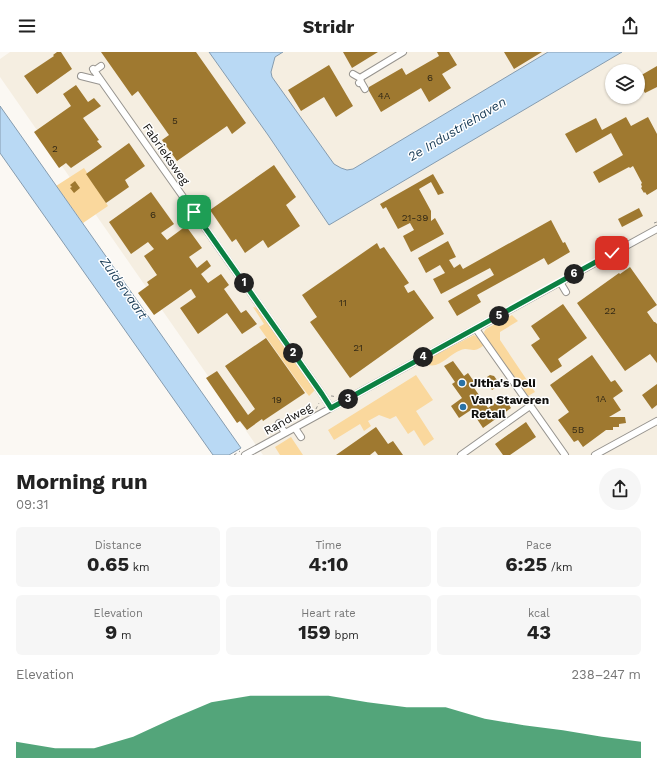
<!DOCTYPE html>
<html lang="en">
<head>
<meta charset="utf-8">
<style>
  body { margin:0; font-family:"Work Sans",sans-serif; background:#f6f6f6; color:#222; height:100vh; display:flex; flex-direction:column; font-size:15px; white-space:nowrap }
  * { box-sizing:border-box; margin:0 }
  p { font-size:13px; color:#767676 }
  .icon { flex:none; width:22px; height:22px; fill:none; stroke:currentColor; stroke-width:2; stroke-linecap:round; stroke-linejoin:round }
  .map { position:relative; height:403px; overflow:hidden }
  .sheet { display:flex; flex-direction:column; background:#fff; flex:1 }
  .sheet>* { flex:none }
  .fabs { position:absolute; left:605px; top:12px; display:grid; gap:8px }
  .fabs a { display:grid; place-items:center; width:40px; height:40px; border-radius:50%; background:#fff; box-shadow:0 1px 3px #0004; font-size:20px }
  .pin { position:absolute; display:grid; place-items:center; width:34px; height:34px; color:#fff; margin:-17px; border-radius:8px; box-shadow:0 2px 6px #0006 }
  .km { position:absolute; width:20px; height:20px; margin:-10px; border-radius:50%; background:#222; color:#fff; font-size:11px; line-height:20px; text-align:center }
  .round { display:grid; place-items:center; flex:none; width:42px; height:42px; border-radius:21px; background:#f6f6f6 }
  .head { display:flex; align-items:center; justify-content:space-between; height:68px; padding:0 16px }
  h1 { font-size:22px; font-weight:700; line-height:30px }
  .stats { display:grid; grid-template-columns:repeat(3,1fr); gap:6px; height:68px; padding:4px 16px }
  .stats div { display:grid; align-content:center; border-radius:6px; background:#f6f6f6; text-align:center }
  .stats b { font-size:20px; font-weight:700 }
  .stats small { font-size:11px; font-weight:400 }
  .stats p { font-size:11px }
  .chart { height:112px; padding:8px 16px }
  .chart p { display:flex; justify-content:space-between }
  .chart svg { width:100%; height:72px; margin-top:4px; fill:#0b8043; opacity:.7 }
  header { display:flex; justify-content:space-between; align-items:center; height:52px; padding:0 16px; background:#fff; font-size:18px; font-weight:700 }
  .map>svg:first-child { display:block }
</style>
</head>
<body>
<header><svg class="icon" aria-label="menu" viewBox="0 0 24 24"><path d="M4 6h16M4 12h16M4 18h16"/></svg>Stridr<svg class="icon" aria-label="share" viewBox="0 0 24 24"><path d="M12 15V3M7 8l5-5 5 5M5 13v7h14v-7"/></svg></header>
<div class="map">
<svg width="657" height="403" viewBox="0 0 657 403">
  <rect width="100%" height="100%" fill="#fbf8f3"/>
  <path fill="#f5eee1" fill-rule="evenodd" d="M 10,0 L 657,0 L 657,403 L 263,403 L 0,25 L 0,7 ZM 612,19 L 638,19 L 638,45 L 612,45 Z"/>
  <path fill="#fad89d" d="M 84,116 L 108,154 L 83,171 L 56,134 Z
    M 253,255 L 258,256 L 277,285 L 314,336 L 314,339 L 309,344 L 298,330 L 259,275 L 264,272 Z
    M 512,263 L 518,269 L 500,280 L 500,288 L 535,340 L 528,344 L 485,284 L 484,280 L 486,277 Z
    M 474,283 L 477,285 L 484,293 C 472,303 470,294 461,298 C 447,303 438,321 422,310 Z
    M 416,323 L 433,348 L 416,359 L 434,387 L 424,394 L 414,378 L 408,382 L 396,364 L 390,367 L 379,363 L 368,369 L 371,374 L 364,379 L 360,372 L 334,388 L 328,378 Z
    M 291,385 L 303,403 L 280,403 L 275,395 Z"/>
  <path fill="#b9d9f4" stroke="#869caf" d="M 209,0 L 283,0 L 275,5 L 271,20 L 272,25 L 334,112 L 341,116 L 347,118 L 353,117 L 548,0 L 622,0 L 329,173 L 268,83 Z
    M 0,54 L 24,88 L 241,396 L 229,403 L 213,403 L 0,101 Z"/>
  <path fill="#9f7930" d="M 57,0 L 61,0 L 72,17 L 37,42 L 24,24 L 54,4 L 53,3 Z
    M 101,0 L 196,0 L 246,71 L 232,82 L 227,74 L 177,109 L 162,88 L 169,83 L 138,39 L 132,44 Z
    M 343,0 L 378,0 L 352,16 Z
    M 437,0 L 449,0 L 457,13 L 442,22 L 451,36 L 429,50 L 421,36 L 381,60 L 369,39 L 369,35 L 402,16 L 406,23 L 439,4 Z
    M 504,0 L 542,0 L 514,17 Z
    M 329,13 L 353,54 L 336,65 L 324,45 L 301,59 L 288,38 Z
    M 657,14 L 657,35 L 645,41 L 638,29 L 638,25 Z
    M 76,33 L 88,50 L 94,46 L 101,54 L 83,66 L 99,88 L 97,89 L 102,95 L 71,116 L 66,111 L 59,116 L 34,80 L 71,54 L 63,42 Z
    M 626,65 L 631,74 L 648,65 L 657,82 L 657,137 L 647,143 L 645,140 L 644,141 L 641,136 L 642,135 L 641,132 L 642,131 L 633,114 L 630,116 L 629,115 L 599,131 L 593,120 L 623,103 L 611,81 L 576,101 L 565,82 L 596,66 L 602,78 Z
    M 129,91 L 145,114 L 125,128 L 129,135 L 106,151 L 86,122 Z
    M 274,113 L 296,145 L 286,153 L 300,174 L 268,196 L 263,188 L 245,201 L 236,187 L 232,190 L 210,158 Z
    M 433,122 L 444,141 L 438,143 L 431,130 L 419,137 L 431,159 L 431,169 L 435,166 L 444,182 L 411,200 L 403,184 L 414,178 L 410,171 L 398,177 L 386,155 L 383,157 L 380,152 Z
    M 75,129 L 80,136 L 74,141 L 70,136 L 72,135 L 70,133 Z
    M 151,140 L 174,172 L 161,181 L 167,188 L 186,174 L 202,196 L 189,205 L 197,216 L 207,208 L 211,214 L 201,222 L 208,231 L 221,222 L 229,233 L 224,237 L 241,261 L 246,258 L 257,272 L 242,282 L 227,261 L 198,282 L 180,256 L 196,245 L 191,237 L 154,263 L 138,241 L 149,233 L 147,230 L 157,223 L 144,204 L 154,197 L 148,190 L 131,202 L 109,170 Z
    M 639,156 L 643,164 L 622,175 L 618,167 Z
    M 551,168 L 563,191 L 565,190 L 570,200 L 548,213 L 544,206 L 477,243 L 481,250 L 457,264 L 448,249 L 494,223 L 490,216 L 441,242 L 433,227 L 445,221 L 440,213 L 426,221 L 418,206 L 448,189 L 456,205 L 449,208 L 454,216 L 460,212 L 463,217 Z
    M 377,191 L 380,197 L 384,195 L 409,231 L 404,234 L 408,241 L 414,238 L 434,266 L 350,326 L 310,270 L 317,265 L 302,243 Z
    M 630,215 L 657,253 L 647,260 L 654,270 L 655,270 L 657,272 L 657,311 L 650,302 L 625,319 L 577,251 L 619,221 L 620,222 Z
    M 563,252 L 587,286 L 558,307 L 562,314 L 551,321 L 531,293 L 540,287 L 531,274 Z
    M 266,286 L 305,341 L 263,369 L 262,367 L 247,378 L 240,369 L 237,371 L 206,326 L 217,319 L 248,363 L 255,357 L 225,314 Z
    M 592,303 L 611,330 L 615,328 L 623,339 L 613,346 L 621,358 L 609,365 L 625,365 L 626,371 L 619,372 L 619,375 L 613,375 L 613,378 L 606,378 L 583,395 L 578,388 L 574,390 L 558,368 L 569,360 L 550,333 Z
    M 453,309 L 464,324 L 468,321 L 475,331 L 472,333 L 488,356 L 504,345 L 511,356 L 483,376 L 471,358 L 459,366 L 451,354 L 462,346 L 452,332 L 455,330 L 444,314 Z
    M 490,323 L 494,324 L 500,332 L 492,338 L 487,330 L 487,325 Z
    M 657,332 L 657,353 L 652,357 L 642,343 Z
    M 526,370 L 536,385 L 510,403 L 503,403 L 495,392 Z
    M 376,375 L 388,392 L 393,389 L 403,403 L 378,403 L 375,399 L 370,403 L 336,403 Z"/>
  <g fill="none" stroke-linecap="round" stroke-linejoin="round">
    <g stroke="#97948f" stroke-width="8">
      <path id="minor" d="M 93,17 L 322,342 L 331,356
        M 94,19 L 101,14
        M 353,22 L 360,26 L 361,30 L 359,31
        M 81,24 L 101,29
        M 360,26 L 403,0
        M 361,30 L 365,37
        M 560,230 L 566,240
        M 476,277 L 565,403
        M 279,371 L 285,381
        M 295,376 L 301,385
        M 245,403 L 657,177
        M 461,403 L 530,354
        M 595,403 L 657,369"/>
    </g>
    <path stroke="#94928e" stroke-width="1" stroke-dasharray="3 3" stroke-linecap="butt" d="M 654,171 L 657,170
      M 331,344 L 332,344 L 337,345
      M 316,357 L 319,351
      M 234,403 L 240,399"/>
    <use href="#minor" stroke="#fff" stroke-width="6"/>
  </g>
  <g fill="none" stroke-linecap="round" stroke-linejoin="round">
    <g stroke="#fff" stroke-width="8">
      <path id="route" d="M 194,160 L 322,342 L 331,356 L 612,201"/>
    </g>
    <use href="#route" stroke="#0b8043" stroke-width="5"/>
  </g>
  <g fill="#2972a6" stroke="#fff" stroke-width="1.5">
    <circle cx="462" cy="331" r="4"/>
    <circle cx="463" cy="355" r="4"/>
  </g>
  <g text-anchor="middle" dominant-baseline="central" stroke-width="3" stroke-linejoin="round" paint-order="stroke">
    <g font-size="10" fill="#342a16">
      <text x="430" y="25">6</text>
      <text x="384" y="43">4A</text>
      <text x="175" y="68">5</text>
      <text x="55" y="96">2</text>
      <text x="153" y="162">6</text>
      <text x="415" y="165">21-39</text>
      <text x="343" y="250">11</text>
      <text x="610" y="258">22</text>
      <text x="358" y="295">21</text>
      <text x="601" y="346">1A</text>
      <text x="277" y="347">19</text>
      <text x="578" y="377">5B</text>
    </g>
    <g font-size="12" fill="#100f0d" stroke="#fff">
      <text transform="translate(166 102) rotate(55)">Fabrieksweg</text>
      <text transform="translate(288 367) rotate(-29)">Randweg</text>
    </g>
    <g font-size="12" font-weight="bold" fill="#100f0d" stroke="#fff" text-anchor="start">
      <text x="470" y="331">Jitha's Deli</text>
      <text x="471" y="348">Van Staveren<tspan x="471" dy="14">Retail</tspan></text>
    </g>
    <g font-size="13" font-style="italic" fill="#183b56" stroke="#fff">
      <text transform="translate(457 77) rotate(-31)">2e Industriehaven</text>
      <text transform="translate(124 236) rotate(55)">Zuidervaart</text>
    </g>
  </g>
</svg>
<div class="fabs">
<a><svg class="icon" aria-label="layers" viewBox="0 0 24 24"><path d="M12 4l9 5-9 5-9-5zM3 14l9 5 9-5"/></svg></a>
</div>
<div class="pin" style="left:194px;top:160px;background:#1e9e55"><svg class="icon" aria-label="arrive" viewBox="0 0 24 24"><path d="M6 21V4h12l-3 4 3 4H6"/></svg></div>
<div class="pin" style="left:612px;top:201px;background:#d93025"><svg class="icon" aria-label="check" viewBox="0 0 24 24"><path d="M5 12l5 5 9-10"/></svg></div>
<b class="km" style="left:244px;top:231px">1</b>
<b class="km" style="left:293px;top:301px">2</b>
<b class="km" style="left:348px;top:347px">3</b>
<b class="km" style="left:423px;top:305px">4</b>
<b class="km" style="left:499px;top:264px">5</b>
<b class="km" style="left:574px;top:222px">6</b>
</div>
<section class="sheet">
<div class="head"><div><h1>Morning run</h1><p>09:31</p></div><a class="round"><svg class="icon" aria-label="share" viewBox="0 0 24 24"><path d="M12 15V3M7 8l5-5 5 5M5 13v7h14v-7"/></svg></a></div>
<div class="stats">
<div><p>Distance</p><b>0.65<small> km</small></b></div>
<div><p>Time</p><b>4:10</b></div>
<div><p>Pace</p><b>6:25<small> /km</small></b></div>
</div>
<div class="stats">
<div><p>Elevation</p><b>9<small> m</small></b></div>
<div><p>Heart rate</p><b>159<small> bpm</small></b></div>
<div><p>kcal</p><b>43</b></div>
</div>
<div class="chart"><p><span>Elevation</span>238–247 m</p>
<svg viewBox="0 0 160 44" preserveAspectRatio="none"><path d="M0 44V34L10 38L20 38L30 31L40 20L50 10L60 6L70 6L80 6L90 10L100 13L110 13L120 20L130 24L140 27L150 31L160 34V44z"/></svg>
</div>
</section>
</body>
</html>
